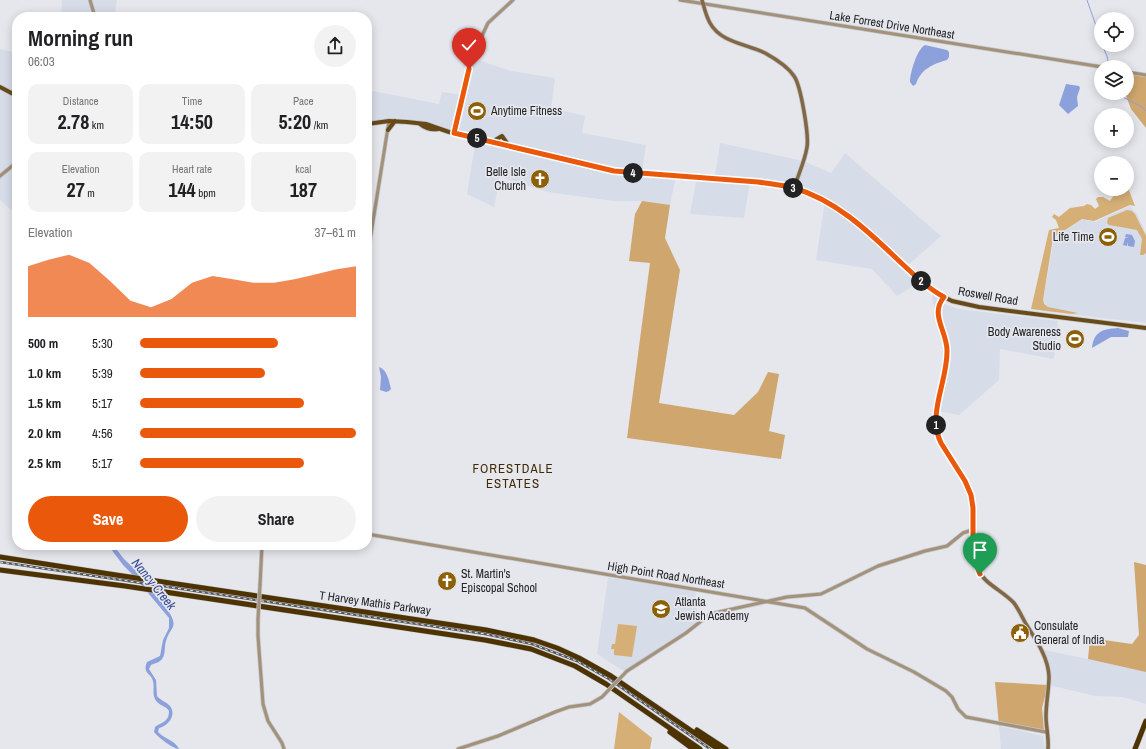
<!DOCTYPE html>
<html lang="en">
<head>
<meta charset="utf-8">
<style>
  body { margin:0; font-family:"Archivo Narrow",sans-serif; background:#f2f2f2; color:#202124; height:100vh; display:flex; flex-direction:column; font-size:15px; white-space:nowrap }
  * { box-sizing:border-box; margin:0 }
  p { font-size:13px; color:#757577 }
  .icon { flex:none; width:22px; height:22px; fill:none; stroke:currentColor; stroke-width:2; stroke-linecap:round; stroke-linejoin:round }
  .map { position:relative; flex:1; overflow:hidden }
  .drawer { position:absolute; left:12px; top:12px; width:360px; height:538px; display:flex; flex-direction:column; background:#fff; border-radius:16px; box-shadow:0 2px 10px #0003 }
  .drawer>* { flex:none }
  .tools { position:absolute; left:1094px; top:12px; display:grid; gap:8px }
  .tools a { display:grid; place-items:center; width:40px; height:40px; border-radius:50%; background:#fff; box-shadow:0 2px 10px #0003; font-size:20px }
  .pin { position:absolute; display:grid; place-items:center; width:34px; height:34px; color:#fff; margin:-41px -17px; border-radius:50% 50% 50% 0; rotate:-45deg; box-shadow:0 0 4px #0007 }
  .pin .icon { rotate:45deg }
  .km { position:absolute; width:20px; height:20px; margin:-10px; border-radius:50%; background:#222; color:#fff; font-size:11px; line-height:20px; text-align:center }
  .round { display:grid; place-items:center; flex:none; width:42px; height:42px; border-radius:21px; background:#f2f2f2 }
  .summary { display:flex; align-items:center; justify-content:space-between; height:68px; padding:0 16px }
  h1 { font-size:22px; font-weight:700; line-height:30px }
  .figures { display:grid; grid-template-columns:repeat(3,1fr); gap:6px; height:68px; padding:4px 16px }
  .figures div { display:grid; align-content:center; border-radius:10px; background:#f2f2f2; text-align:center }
  .figures b { font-size:20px; font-weight:700 }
  .figures small { font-size:11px; font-weight:400 }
  .figures p { font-size:11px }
  .chart { height:112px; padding:8px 16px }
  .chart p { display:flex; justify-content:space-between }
  .chart svg { width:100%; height:72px; margin-top:4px; fill:#ea580c; opacity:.7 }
  .cta { display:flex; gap:8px; margin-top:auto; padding:8px 16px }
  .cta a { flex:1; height:46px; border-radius:24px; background:#ea580c; color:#fff; font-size:16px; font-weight:700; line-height:46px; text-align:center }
  .cta a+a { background:#f2f2f2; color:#202124 }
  ul { padding:0 16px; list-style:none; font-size:13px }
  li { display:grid; grid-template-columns:64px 48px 1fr; align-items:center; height:30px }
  li i { height:10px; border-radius:5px; background:#ea580c }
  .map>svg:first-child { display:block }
</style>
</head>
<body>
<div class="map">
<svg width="1146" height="749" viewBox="0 0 1146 749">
  <rect width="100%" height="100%" fill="#e5e7ed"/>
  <path fill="#d7dce9" d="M 62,0 L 117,0 L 114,17 L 61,17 Z
    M 0,49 L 17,53 L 17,215 L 0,200 Z
    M 472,58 L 511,71 L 555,78 L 551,108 L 585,116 L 582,133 L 646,145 L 642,172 L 676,176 L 670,205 L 642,201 L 613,201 L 548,192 L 500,177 L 494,207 L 467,194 L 476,138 L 403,121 L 367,125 L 367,92 L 373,91 L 439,104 L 442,92 L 463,95 Z
    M 720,143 L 803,161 L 831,173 L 845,153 L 941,236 L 906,267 L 921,281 L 897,296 L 872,269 L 816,260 L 825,201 L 786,186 L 750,182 L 744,218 L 690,214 L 697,177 L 715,176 Z
    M 1130,206 L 1137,214 L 1146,233 L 1146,323 L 1041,311 L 1054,239 L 1082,219 L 1095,222 Z
    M 933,293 L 945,304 L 958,309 L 1058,321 L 1054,359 L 1000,349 L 999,380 L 959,415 L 937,411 L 947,363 L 945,335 L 935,311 L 932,299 Z
    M 608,578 L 695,589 L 698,623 L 663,645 L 627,671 L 622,670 L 597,654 Z
    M 1044,650 L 1088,659 L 1146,672 L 1146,704 L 1123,697 L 1096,696 L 1048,685 L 1050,674 Z
    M 999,726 L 1043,736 L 1045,749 L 1001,749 Z"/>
  <path fill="#d6af77" d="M 1127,185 L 1135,206 L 1130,205 L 1094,221 L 1082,219 L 1053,238 L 1043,300 L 1044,304 L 1048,307 L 1078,313 L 1072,314 L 1031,309 L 1049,230 L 1059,228 L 1056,220 L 1052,217 L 1054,214 L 1059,217 L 1070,208 L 1084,206 L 1087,204 L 1091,205 L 1095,209 L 1099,206 L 1096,199 L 1098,197 L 1103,197 L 1110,201 L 1118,189 L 1127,189 Z
    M 1127,210 L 1132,211 L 1135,214 L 1146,236 L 1146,253 L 1143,255 L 1140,255 L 1142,239 L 1137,230 L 1109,225 L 1107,223 L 1108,218 Z
    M 618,624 L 637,626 L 632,657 L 614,655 L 614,649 L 611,649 L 612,644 L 615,644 Z
    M 619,712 L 652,738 L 650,749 L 614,749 Z"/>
  <path fill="#cfa66d" d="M 1127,71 L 1146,75 L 1146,128 L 1131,109 L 1125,93 L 1127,93 Z
    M 642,201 L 670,205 L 665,238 L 680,270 L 659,403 L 734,415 L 758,392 L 768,372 L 779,374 L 769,431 L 785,435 L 781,459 L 627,438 L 650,263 L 629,261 L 635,214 Z
    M 1134,562 L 1146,565 L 1146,672 L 1088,659 L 1090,638 L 1132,644 L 1139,635 Z
    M 995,682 L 1048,685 L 1042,708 L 1044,730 L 1011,725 L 999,726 Z"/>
  <path fill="#8ca1dc" d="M 925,45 L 947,50 L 949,52 L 949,57 L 947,60 C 933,64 921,69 916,84 L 913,86 L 910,82 C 910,73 917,49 925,45 Z
    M 1066,84 L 1079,86 L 1080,88 L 1077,97 L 1078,106 L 1068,114 L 1059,105 Z
    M 1126,234 L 1132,235 L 1135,241 L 1134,247 L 1128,246 L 1128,242 L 1127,246 L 1123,245 L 1125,238 L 1129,238 L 1125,237 Z
    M 1118,328 L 1129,331 L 1128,337 L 1111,337 L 1092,348 C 1094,331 1103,329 1118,328 Z
    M 379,367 C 387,369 389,381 391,389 L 389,391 L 386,392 L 380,390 L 381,377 Z
    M 108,545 L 113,545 L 124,559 L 138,572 L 169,612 C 179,628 170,627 166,641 C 164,647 166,654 162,659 C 159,663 155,663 151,665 L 149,669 L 156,680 L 157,696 C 161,701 167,702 170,706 C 177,715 168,726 159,728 L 158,732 C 164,739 175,740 179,749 C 173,749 158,737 154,732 L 155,727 C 162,722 169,722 169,711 C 166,706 161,706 157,702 C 151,695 155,688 153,681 C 151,673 142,674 147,662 L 160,656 L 163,640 L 169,628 L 169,618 L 133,575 L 123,565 Z"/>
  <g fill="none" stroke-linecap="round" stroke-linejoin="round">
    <path stroke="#8ca1dc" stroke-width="1" d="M 1087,0 L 1101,40
      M 1102,45 L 1107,56 L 1109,67
      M 1115,93 L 1142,107 L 1146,111"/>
    <g stroke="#c2c4c9" stroke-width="4.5">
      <path id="tertiary" d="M 90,0 L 95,17
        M 680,0 L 1102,67
        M 1127,72 L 1146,75
        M 454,133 L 469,69 L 478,44 L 488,23 L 513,0
        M 0,176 L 17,162
        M 367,259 L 389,121
        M 367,534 L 805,608 L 867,649 L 914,672 L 946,691 L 952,697 L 958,709 L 966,717 L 1046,732
        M 260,585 L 262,545
        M 258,619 L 258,636 L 263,704 L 268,721 L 282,743 L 284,749
        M 627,671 L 686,633 L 710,614 L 787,597 L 821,594 L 878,566 L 925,551 L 947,546 L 963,533 L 972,530
        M 458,749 L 498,736 L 555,712 L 569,707 L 590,704 L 602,697"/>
    </g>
    <g stroke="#c2c4c9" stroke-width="5">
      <path id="secondary" d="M 702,0 C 704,7 706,16 710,23 C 721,43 747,44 765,53 C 774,58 788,67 794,76 C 801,86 809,135 807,147 C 805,161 798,175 794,188
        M 944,297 C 929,315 947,332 947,352 C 948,374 936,401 936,423 C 936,450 963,469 971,493 C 978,517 965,545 977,568 C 984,584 1002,590 1014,603 C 1019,610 1022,617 1026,624 C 1036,640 1048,657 1049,676 C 1049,689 1046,703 1046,716 C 1046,727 1049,738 1048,749"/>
    </g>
    <g stroke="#c2c4c9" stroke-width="5.5">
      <path id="primary" d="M 0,87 L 17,96
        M 367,124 L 389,121 L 407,122 L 426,124 L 449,132 L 614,171 L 758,182 L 794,188 L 824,201 L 860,225 L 934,292 L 952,301 L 979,307 L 1146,328
        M 420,124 C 425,128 432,130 438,129
        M 388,130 L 395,121
        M 492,142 L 502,136 L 509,146"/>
    </g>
    <g stroke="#c2c4c9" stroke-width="6">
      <path id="motorway" d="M 0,557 L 116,575 L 486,630 L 534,640 L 557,648 L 579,658 L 611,676 L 718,749
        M 0,570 L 125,586 L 485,640 L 531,649 L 575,666 L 606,684 L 700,749
        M 697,730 L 726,749
        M 670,732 L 693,749
        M 1135,749 L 1146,721"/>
    </g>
    <use href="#tertiary" stroke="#a39179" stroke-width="3"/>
    <use href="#secondary" stroke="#816743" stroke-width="3.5"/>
    <use href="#primary" stroke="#684a19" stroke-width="4"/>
    <use href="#motorway" stroke="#4e3302" stroke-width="5"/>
    <g stroke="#58595c" stroke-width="2.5">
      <path id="rail" d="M 0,562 L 485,634 L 532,644 L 577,661 L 609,679 L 710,749"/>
    </g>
    <use href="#rail" stroke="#e5e7ed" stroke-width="1" stroke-dasharray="3" stroke-linecap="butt"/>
    <g stroke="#c2c4c9" stroke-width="4.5" stroke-linecap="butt">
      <path id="tertiary-bridge" d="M 258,619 L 260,585
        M 602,697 L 627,671"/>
    </g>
    <use href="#tertiary-bridge" stroke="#a39179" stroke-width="3"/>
  </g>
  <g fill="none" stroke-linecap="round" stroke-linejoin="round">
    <g stroke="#fff" stroke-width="8">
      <path id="route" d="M 469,69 L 454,133 L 614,171 L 758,182 C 771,184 783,185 794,188 C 835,200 867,230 897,259 C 912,273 926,287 944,297 C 929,315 948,332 947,352 C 947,383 927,414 941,443 L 965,481 L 971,495 L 973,508 L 973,556 L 980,574"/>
    </g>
    <use href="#route" stroke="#ea580c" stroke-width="5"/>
  </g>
  <defs>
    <g id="stadium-disc" transform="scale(1)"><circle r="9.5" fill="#8d5f07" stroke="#e5e7ed"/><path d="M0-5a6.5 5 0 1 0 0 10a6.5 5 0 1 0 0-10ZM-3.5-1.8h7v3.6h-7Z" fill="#fff"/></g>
    <g id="church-disc" transform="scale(1)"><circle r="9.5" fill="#8d5f07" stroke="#e5e7ed"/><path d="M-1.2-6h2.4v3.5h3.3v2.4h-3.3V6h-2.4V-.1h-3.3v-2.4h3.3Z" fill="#fff"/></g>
    <g id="school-disc" transform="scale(1)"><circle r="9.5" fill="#8d5f07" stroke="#e5e7ed"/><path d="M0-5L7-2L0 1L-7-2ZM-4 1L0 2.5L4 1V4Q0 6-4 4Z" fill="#fff"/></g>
    <g id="civic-disc" transform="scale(1)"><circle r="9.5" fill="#8d5f07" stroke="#e5e7ed"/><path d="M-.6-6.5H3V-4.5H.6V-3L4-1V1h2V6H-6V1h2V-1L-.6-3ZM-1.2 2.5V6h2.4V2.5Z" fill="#fff"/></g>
  </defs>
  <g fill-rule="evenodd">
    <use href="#stadium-disc" x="477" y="111"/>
    <use href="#church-disc" x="540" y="179"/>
    <use href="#stadium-disc" x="1108" y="237"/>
    <use href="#stadium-disc" x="1075" y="339"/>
    <use href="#church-disc" x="447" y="581"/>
    <use href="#school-disc" x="661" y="609"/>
    <use href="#civic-disc" x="1020" y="633"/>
  </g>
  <g text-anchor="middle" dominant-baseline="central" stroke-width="3.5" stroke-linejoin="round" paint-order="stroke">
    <g font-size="12" fill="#242527" stroke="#e5e7ed">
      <text transform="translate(892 25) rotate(9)">Lake Forrest Drive Northeast</text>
      <text transform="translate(988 296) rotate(10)">Roswell Road</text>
      <text transform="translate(666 575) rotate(9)">High Point Road Northeast</text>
      <text transform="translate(375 603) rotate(8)">T Harvey Mathis Parkway</text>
    </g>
    <g font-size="12" fill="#242527" stroke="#e5e7ed" text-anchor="start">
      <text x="491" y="111">Anytime Fitness</text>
      <text x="526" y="172" text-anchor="end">Belle Isle<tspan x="526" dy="14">Church</tspan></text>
      <text x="1094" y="237" text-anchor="end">Life Time</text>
      <text x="1061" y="332" text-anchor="end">Body Awareness<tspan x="1061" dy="14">Studio</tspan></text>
      <text x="461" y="574">St. Martin's<tspan x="461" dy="14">Episcopal School</tspan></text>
      <text x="675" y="602">Atlanta<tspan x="675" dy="14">Jewish Academy</tspan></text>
      <text x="1034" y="626">Consulate<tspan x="1034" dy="14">General of India</tspan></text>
    </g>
    <g font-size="13" letter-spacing="1" fill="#412a05" stroke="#e5e7ed">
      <text x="513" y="468">FORESTDALE<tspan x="513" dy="15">ESTATES</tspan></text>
    </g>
    <g font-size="13" font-style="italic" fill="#384c94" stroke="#e5e7ed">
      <text transform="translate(154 584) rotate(51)">Nancy Creek</text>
    </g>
  </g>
</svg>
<div class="tools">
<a><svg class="icon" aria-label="locate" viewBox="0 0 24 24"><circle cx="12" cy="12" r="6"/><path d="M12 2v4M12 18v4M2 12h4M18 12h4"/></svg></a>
<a><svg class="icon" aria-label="layers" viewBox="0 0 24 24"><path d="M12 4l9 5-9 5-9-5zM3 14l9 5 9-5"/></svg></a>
<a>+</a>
<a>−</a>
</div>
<div class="pin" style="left:980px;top:574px;background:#1e9e55"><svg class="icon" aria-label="arrive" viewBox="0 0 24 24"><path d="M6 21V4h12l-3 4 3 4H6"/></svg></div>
<div class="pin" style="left:469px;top:69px;background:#d93025"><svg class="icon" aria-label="check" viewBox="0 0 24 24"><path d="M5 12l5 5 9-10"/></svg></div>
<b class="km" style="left:936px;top:425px">1</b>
<b class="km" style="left:921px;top:281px">2</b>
<b class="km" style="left:793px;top:188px">3</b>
<b class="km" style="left:633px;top:173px">4</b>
<b class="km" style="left:477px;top:138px">5</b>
<section class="drawer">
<div class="summary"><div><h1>Morning run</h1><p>06:03</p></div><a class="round"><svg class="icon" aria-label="share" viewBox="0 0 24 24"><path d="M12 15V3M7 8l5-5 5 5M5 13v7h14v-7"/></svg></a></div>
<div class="figures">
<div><p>Distance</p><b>2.78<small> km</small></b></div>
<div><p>Time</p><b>14:50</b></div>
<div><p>Pace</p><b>5:20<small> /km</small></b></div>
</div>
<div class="figures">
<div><p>Elevation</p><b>27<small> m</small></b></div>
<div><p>Heart rate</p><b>144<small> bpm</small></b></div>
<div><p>kcal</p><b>187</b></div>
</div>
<div class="chart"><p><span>Elevation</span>37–61 m</p>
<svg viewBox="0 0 160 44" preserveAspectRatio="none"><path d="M0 44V13L10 9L20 6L30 11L40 22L50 34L60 38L70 33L80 23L90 19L100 21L110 23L120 23L130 21L140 18L150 15L160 13V44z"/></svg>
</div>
<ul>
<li><b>500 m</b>5:30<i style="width:64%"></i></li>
<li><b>1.0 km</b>5:39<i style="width:58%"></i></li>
<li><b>1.5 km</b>5:17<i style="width:76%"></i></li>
<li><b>2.0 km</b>4:56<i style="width:100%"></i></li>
<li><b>2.5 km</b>5:17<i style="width:76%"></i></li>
</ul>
<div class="cta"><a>Save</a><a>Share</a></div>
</section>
</div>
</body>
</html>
